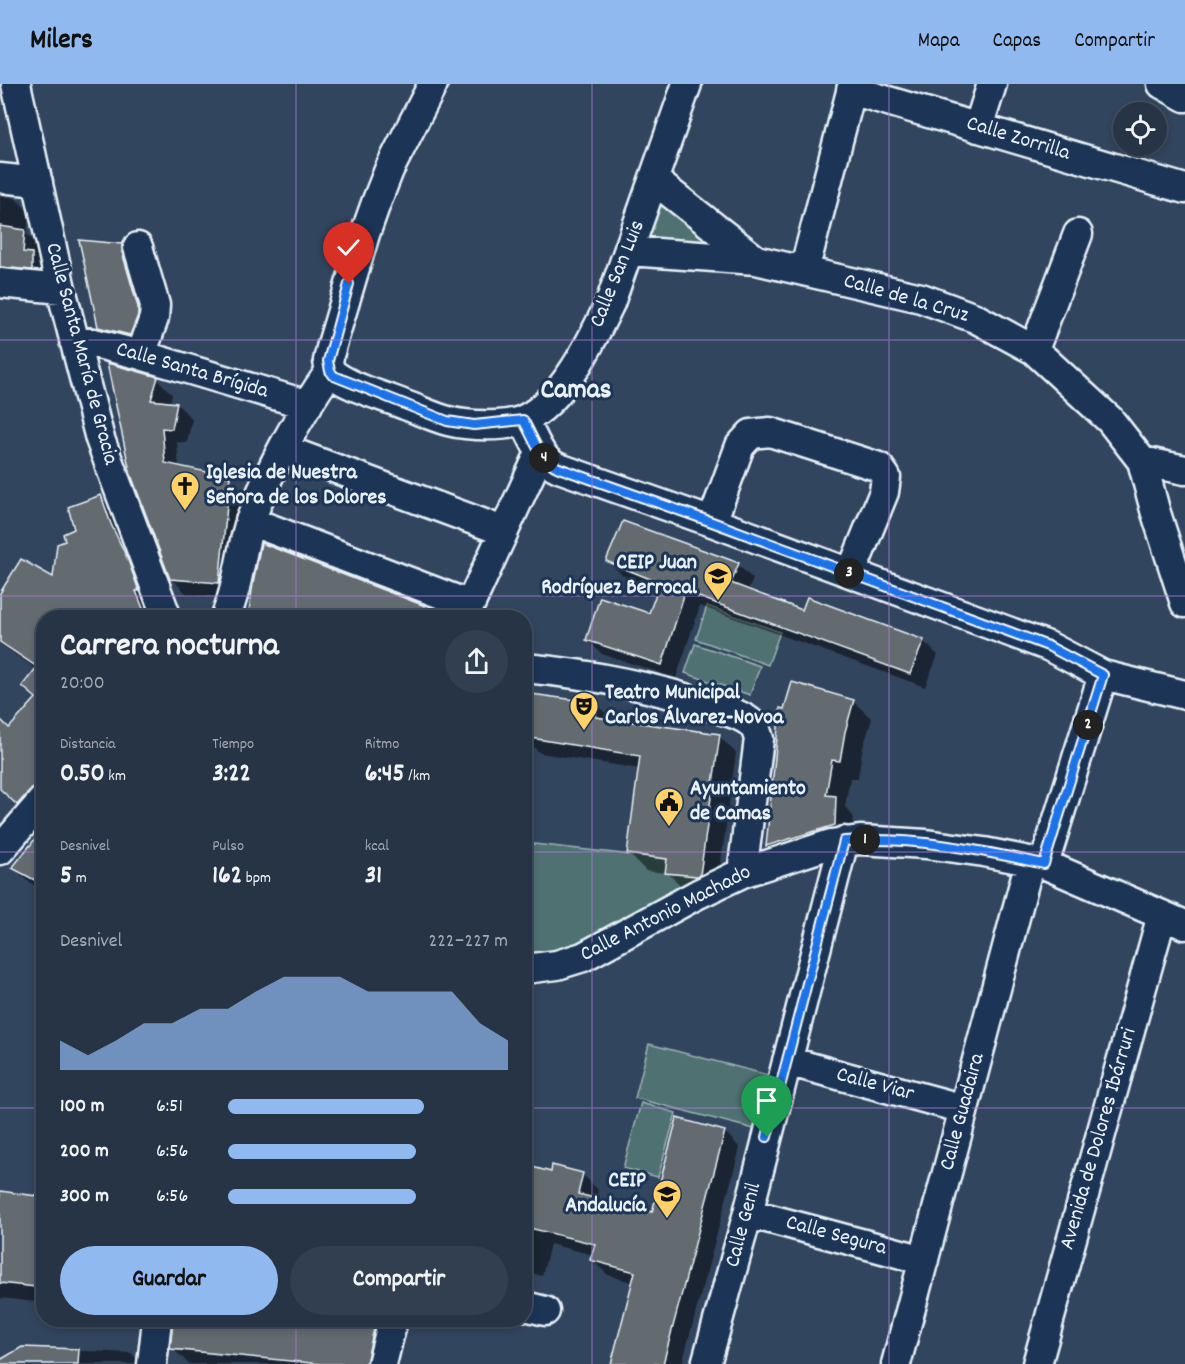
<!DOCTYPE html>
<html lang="es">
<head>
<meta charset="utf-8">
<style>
  body { margin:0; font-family:Dekko,sans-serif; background:#323f51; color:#f1f3f6; height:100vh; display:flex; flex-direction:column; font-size:22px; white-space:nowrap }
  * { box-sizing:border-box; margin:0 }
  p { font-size:20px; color:#a4aab3 }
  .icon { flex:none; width:33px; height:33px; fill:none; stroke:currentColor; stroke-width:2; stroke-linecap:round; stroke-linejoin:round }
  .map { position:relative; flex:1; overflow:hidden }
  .details { position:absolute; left:36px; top:526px; width:496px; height:717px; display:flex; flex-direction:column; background:#263446; border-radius:24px; box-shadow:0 3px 9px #0003,0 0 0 2px #424f5f }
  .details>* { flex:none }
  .tools { position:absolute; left:1113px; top:18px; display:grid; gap:12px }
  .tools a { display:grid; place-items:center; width:54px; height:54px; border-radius:50%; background:#263446; box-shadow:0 3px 9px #0003,0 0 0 2px #424f5f; font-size:30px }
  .pin { position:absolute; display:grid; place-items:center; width:51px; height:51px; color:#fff; margin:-62px -26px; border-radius:50% 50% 50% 0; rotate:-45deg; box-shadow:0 0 6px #0007 }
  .pin .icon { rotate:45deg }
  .km { position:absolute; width:30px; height:30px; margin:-15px; border-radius:50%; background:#222; color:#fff; font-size:16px; line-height:30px; text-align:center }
  .round { display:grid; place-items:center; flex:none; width:63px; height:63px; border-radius:32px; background:#323f51 }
  .head { display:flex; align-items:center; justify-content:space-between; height:102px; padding:0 24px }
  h1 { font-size:33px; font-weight:800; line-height:45px }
  .stats { display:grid; grid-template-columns:repeat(3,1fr); gap:9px; height:102px; padding:6px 24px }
  .stats div { display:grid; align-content:center }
  .stats b { font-size:26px; font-weight:800 }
  .stats small { font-size:16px; font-weight:400 }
  .stats p { font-size:16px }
  .chart { height:168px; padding:12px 24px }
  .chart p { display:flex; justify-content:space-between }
  .chart svg { width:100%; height:108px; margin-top:6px; fill:#90b9f0; opacity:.7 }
  .cta { display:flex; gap:12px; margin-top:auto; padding:12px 24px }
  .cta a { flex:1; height:69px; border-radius:36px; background:#90b9f0; color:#111; font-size:24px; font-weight:800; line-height:69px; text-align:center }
  .cta a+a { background:#323f51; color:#f1f3f6 }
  ul { padding:0 24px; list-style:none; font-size:20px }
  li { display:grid; grid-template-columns:96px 72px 1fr; align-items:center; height:45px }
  li i { height:15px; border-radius:8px; background:#90b9f0 }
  header { display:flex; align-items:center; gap:36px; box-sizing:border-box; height:84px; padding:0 30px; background:#90b9f0; color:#111 }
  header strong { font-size:28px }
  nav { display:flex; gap:33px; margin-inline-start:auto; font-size:21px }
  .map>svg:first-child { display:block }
</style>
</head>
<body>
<header>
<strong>Milers</strong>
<nav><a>Mapa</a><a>Capas</a><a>Compartir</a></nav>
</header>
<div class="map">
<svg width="1185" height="1280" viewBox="0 0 1185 1280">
  <rect width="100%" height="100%" fill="#32455e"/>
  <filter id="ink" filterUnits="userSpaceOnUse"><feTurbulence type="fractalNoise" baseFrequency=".0167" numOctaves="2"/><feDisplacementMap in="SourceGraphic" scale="12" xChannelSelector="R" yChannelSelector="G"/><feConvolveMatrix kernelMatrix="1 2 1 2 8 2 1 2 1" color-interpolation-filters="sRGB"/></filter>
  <g filter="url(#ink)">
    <path fill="#507171" stroke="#9cb1b4" stroke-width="1.5" d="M 657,107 L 726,162 L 637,161 Z
      M 707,522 L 780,548 L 768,581 L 696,555 Z
      M 695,560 L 760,582 L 750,611 L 685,589 Z
      M 525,759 L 667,775 L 666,789 L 700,793 L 689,802 L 601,856 L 525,876 Z
      M 649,960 L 772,992 L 758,1046 L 635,1014 Z
      M 641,1019 L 676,1029 L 658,1093 L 623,1084 Z"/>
    <path fill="#0007" fill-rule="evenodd" d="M 0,112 L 15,114 L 29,128 L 27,150 L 39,162 L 38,177 L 46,185 L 45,199 L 0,196 Z
      M 121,162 L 134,174 L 150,236 L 143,263 L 112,255 L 100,242 Z
      M 109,281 L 157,295 L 172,310 L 170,319 L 177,320 L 192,335 L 187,359 L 177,358 L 179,383 L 229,394 L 244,409 L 234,514 L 187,510 L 171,494 ZM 227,403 L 230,403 L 220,507 L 217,507 Z
      M 100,413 L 113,425 L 153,534 L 44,534 L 44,716 L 30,732 L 0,702 L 0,637 L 9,646 L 37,615 L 36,587 L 32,582 L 0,560 L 0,508 L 21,477 L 54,495 L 67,458 Z
      M 624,439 L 738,481 L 753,495 L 748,507 L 803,527 L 923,557 L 938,571 L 925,603 L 700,522 L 676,594 L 602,570 L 587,556 L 650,531 L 659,506 L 622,491 L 608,477 Z
      M 424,523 L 436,534 L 250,534 Z
      M 853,617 L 872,635 L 862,667 L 858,694 L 850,694 L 845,723 L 853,732 L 853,759 L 786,780 L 768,762 L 782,626 Z
      M 597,621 L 613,637 L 719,652 L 736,669 L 717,807 L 684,805 L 668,789 L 646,787 L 629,770 L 640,685 L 540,669 L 525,655 L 525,636 Z
      M 44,745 L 44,807 L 26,796 L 14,784 Z
      M 725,1048 L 740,1064 L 682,1280 L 613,1280 L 634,1199 L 608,1191 L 592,1176 L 593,1171 L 550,1160 L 542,1192 L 525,1187 L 525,1083 L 552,1090 L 582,1090 L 598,1106 L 596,1116 L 653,1130 Z
      M 0,1109 L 44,1115 L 44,1219 L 0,1214 Z
      M 175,1236 L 376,1236 L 392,1251 L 384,1280 L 189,1280 L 172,1264 Z
      M 22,1264 L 131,1269 L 141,1280 L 0,1280 L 0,1278 Z"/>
    <path fill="#646b70" stroke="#e8f1f8" stroke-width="1.5" d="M 0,142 L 25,146 L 23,168 L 32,169 L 32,186 L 0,183 Z
      M 79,156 L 122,160 L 122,168 L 138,223 L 138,231 L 130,251 L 98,243 Z
      M 107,279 L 158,293 L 151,316 L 177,319 L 172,345 L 162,344 L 165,379 L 230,393 L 219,499 L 170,495 L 130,388 Z
      M 101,411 L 111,440 L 128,476 L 139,507 L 136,507 L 147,534 L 44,534 L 44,699 L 32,704 L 17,721 L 0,705 L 0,635 L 9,644 L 36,614 L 22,602 L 37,583 L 0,558 L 0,509 L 21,475 L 53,493 L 57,460 L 65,457 L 63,450 L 74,445 L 68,423 Z
      M 623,437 L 739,479 L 731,499 L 802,526 L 807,513 L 924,556 L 910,590 L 685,508 L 662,581 L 586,556 L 600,513 L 649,529 L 660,499 L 606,477 Z
      M 261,459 L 425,522 L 423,534 L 248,534 L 253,500 Z
      M 792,598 L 854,616 L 845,648 L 840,677 L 832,676 L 826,711 L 836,712 L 835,741 L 766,762 L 780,624 L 784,625 Z
      M 531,610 L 597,619 L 596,633 L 720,650 L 700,791 L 697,792 L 665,789 L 667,775 L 627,770 L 640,672 L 525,653 L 525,623 L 529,623 Z
      M 44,741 L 44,801 L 12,784 L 43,745 L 41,743 Z
      M 677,1034 L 725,1047 L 663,1280 L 611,1280 L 635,1188 L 590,1176 L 595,1160 L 525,1143 L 525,1081 L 551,1088 L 552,1081 L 583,1089 L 578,1110 L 652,1128 Z
      M 0,1107 L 44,1113 L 44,1204 L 0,1199 Z
      M 173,1236 L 376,1236 L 366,1280 L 321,1280 L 170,1265 Z
      M 22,1263 L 79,1265 L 78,1280 L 0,1280 L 0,1276 Z"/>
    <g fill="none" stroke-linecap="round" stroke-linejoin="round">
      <g stroke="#e8f1f8" stroke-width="33">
        <path id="minor" d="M 16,0 L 61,205 L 100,355 L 167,534
          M 1162,0 L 1185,13
          M 851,6 L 1185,105
          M 978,44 L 992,0
          M 0,94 L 38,98
          M 654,96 L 756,176
          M 138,163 L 155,221 L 154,234 L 141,271
          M 629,167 L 756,176 L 921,214 L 975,234 L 1034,266 L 1110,336 L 1142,377 L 1155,426 L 1185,519
          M 804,187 L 853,0
          M 0,199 L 61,205
          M 74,257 L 94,259 L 141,271 L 308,321
          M 1034,266 L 1078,150
          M 330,287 C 346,303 384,312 405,321 C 419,326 433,333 448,337 C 467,342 507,344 525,335 C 564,316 592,256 610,219 L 687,0
          M 523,336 C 535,354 538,375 559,384 L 712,438 L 1048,562 L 1103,591 L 1185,611
          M 283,365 L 503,447
          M 1142,377 L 1185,386
          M 250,437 L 470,521
          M 712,438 L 740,362 L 751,350 L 770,348 L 879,383 L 886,393 L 884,408 L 851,489
          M 225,534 C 238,505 240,471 249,441 C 265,392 300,329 330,287 L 328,277 L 331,264 L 365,150 L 376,119 L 389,86 L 433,0
          M 464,534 L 540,369
          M 525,584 C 589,590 652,602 713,623 C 725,627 741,630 751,639 C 756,643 757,649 759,655 L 742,789
          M 0,766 L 44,715
          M 1044,780 L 1103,591
          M 525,885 L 557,881 L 583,873 L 698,810 L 742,789 L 831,760 L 860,756 L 926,760 L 984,768 L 1044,780 L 1185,841
          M 787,977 L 964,1025
          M 748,1129 L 924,1176
          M 525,1222 L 545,1227
          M 152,1280 L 157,1236
          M 382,1280 L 393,1236
          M 706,1280 L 748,1129 L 844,757
          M 896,1280 L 1030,777
          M 1037,1280 L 1162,831"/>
      </g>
      <use href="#minor" stroke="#1d3557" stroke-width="28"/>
    </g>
  </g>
  <g fill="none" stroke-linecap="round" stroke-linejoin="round" filter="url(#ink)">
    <g stroke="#fff" stroke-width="12">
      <path id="route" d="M 349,200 L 328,277 L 330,287 L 334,292 L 447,337 L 474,341 L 523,336 C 534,354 538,375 559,384 L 712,438 L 1048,562 L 1103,591 L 1044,780 C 980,766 911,752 844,757 L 767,1053"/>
    </g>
    <use href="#route" stroke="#1a73e8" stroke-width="8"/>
  </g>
  <path fill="none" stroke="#a77bd6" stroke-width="1.5" stroke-opacity="0.55" d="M 296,0 L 296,534M 592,0 L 592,1280M 889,0 L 889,1280M 0,256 L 1185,256M 0,512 L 1185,512M 0,768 L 44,768M 525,768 L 1185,768M 0,1024 L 44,1024M 525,1024 L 1185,1024M 296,1236 L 296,1280"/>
  <defs>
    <g id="church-pin" transform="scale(1.5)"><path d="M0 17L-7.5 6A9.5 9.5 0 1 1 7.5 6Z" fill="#ffd166" stroke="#1d3557"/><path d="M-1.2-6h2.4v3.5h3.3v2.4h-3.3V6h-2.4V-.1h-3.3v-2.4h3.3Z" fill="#111"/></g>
    <g id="school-pin" transform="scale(1.5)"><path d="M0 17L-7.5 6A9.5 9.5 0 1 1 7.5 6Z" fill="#ffd166" stroke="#1d3557"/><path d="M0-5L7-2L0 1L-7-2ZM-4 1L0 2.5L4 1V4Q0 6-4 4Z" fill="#111"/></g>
    <g id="theatre-pin" transform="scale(1.5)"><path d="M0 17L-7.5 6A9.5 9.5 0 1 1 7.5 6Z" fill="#ffd166" stroke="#1d3557"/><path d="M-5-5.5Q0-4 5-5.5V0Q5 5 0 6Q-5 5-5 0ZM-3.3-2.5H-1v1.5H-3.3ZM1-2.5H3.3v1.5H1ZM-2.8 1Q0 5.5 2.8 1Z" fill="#111"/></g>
    <g id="civic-pin" transform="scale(1.5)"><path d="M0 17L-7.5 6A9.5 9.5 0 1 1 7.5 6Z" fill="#ffd166" stroke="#1d3557"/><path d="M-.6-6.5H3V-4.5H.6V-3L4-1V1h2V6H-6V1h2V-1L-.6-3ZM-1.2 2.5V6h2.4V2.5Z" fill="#111"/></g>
  </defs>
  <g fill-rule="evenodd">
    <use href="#church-pin" x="185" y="402"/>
    <use href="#school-pin" x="718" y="492"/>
    <use href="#theatre-pin" x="584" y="622"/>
    <use href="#civic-pin" x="669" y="718"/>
    <use href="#school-pin" x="667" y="1110"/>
  </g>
  <g text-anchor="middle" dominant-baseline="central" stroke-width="6" stroke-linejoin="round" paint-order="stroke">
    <g font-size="22" fill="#e8f1f8" stroke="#1d3557">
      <text transform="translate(1018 55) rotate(17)">Calle Zorrilla</text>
      <text transform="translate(618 190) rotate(-68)">Calle San Luis</text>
      <text transform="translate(906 215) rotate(16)">Calle de la Cruz</text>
      <text transform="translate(81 270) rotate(75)">Calle Santa María de Gracia</text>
      <text transform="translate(192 287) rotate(16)">Calle Santa Brígida</text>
      <text transform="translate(666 830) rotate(-27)">Calle Antonio Machado</text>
      <text transform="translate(875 1001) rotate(15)">Calle Viar</text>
      <text transform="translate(963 1028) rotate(-75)">Calle Guadaira</text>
      <text transform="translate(1099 1055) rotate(-74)">Avenida de Dolores Ibárruri</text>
      <text transform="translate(744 1141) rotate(-75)">Calle Genil</text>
      <text transform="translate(836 1152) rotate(15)">Calle Segura</text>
    </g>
    <g font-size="22" font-weight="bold" fill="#e8f1f8" stroke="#1d3557" text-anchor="start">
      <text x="206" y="389">Iglesia de Nuestra<tspan x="206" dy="25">Señora de los Dolores</tspan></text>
      <text x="697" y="479" text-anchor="end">CEIP Juan<tspan x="697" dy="25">Rodríguez Berrocal</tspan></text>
      <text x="605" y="609">Teatro Municipal<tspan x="605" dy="25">Carlos Álvarez-Novoa</tspan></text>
      <text x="690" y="705">Ayuntamiento<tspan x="690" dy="25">de Camas</tspan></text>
      <text x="646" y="1097" text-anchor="end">CEIP<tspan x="646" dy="25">Andalucía</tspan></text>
    </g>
    <g font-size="28" font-weight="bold" fill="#e8f1f8" stroke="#1d3557">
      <text x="576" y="308">Camas</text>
    </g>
  </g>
</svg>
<div class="tools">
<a><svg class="icon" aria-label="locate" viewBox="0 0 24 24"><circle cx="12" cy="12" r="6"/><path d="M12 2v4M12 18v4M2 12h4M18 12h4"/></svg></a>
</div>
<div class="pin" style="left:767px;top:1053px;background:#1e9e55"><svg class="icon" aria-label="arrive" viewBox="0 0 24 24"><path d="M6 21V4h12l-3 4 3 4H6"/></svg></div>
<div class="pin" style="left:349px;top:200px;background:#d93025"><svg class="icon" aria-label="check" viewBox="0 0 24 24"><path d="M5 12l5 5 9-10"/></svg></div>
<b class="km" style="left:865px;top:756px">1</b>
<b class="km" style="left:1088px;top:641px">2</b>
<b class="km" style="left:849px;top:489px">3</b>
<b class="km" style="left:544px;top:374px">4</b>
<section class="details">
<div class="head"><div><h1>Carrera nocturna</h1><p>20:00</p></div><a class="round"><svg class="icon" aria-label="share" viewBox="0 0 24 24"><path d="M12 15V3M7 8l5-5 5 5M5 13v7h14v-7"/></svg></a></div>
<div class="stats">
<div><p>Distancia</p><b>0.50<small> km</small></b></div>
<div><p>Tiempo</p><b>3:22</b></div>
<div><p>Ritmo</p><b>6:45<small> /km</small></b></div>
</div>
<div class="stats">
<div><p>Desnivel</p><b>5<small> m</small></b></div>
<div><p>Pulso</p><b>162<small> bpm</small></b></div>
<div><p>kcal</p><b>31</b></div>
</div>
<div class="chart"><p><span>Desnivel</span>222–227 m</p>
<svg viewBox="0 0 160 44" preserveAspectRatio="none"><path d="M0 44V32L10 38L20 32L30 25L40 25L50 19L60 19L70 12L80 6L90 6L100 6L110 12L120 12L130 12L140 12L150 25L160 32V44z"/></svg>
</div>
<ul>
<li><b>100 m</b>6:51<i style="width:70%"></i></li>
<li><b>200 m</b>6:56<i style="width:67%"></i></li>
<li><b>300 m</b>6:56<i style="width:67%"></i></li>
</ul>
<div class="cta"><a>Guardar</a><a>Compartir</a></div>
</section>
</div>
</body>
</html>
